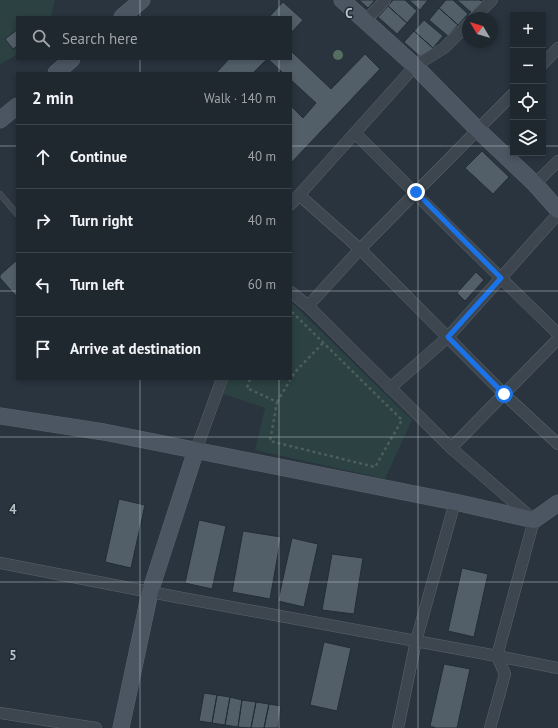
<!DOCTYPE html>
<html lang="en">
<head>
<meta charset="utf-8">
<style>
  :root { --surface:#1f272f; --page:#2c333b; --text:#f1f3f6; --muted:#a1a5aa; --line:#3c444b }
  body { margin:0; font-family:"PT Sans",sans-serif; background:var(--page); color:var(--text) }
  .controls { position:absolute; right:12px; top:12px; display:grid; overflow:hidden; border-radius:0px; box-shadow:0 2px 6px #0003 }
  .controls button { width:36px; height:36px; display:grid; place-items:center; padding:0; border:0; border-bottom:1px solid var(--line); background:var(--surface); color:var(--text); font:20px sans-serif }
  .compass { position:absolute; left:462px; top:12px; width:36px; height:36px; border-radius:50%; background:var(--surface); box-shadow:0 2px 6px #0003; rotate:308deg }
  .stop { position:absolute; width:12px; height:12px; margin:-9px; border:3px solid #1a73e8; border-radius:50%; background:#fff }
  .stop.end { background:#1a73e8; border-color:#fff; box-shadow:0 1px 4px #0008 }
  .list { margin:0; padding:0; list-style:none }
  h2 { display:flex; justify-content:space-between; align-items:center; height:52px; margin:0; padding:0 16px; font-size:17px }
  h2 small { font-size:13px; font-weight:400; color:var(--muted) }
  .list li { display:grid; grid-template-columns:26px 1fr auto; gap:12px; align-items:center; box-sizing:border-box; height:64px; padding:0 16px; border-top:1px solid var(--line) }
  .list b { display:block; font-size:15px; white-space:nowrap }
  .list em { font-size:13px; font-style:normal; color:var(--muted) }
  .icon { flex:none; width:22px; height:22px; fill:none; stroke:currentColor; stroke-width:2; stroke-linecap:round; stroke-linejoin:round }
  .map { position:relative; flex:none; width:558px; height:728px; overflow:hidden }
  .search { position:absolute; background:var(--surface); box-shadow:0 2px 6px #0003; left:16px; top:16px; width:276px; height:44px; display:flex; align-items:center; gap:10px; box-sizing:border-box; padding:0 14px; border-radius:0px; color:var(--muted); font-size:15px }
  .panel { position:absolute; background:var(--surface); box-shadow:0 2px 6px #0003; left:16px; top:72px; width:276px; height:308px; border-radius:0px }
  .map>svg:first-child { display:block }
</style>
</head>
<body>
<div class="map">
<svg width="558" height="728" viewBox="0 0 558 728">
  <rect width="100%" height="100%" fill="#29343f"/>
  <path fill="#2c4141" d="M 0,0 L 55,0 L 51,17 L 17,17 L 17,55 L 0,64 Z
    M 291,302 L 412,420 L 385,479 L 255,450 L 265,408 L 223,394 L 229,379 L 291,379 Z"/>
  <path fill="#525f69" stroke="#232d36" d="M 359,0 L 375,0 L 368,8 Z
    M 393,0 L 405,0 L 417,11 L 407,23 L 388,6 Z
    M 409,0 L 428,0 L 420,10 Z
    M 446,0 L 453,0 L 468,14 L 458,25 L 439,8 Z
    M 457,0 L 480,0 L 483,2 L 473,14 Z
    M 283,2 L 303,20 L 291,33 L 291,17 L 269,17 Z
    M 388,6 L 407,23 L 397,34 L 378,17 Z
    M 439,8 L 458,25 L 448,36 L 429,20 Z
    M 424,20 L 443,36 L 433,48 L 414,31 Z
    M 17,30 L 17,46 L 13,49 L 5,39 Z
    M 414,31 L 433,48 L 423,59 L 404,42 Z
    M 291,51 L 331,89 L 365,54 L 380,69 L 291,163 L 291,106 L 303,118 L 316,103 L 291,80 L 291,73 L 283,73 L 268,59 L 291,59 Z
    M 229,59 L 267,59 L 254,72 L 255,73 L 216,73 Z
    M 482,151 L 509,177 L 493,194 L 465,168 Z
    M 17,260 L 17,297 L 0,278 L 0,275 Z
    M 476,272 L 484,280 L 465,301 L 457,293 Z
    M 119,499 L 145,505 L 131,568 L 105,562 Z
    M 199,520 L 226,526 L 212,589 L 185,583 Z
    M 243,531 L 281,537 L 270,599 L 232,592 Z
    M 292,538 L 318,544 L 304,607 L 278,601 Z
    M 332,554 L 363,558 L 354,614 L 322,610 Z
    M 462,568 L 488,574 L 474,637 L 448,631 Z
    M 324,642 L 351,648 L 337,711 L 310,705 Z
    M 444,664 L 470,669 L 457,728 L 436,728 L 430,726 Z
    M 204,693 L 217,695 L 212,723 L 199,721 Z
    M 217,695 L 230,697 L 225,725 L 212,723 Z
    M 230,697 L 242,700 L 238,727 L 225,725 Z
    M 242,700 L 256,702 L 251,728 L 238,727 Z
    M 256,702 L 269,704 L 264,728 L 251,728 Z
    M 269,704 L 281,706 L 278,728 L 264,728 Z"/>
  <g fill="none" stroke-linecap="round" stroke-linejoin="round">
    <g stroke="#5a646c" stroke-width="6">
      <path id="lane" d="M 0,194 L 17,214"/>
    </g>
    <g stroke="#5a646c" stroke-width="12">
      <path id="street" d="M 474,18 L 492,0
        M 365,21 L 385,0
        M 543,64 L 558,48
        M 513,94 L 360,249 L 504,394 L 558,444
        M 355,133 L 454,232 L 558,334
        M 535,184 L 558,161
        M 291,204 L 415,66 L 444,48 L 468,24
        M 291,292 L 308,306 L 360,249 L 299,195
        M 390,388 L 448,337 L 558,214
        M 451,448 L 558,339
        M 196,450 L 222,379
        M 0,563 L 150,592 L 497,656 L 534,520 L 451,448 L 308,306
        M 0,713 L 96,728
        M 398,728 L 416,641 L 455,502
        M 490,728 L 505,674 L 497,656 L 558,668"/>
    </g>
    <g stroke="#5a646c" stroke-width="17">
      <path id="secondary" d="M 342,0 L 415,66 L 478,130 L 535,184 L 558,210
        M 122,17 L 142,0
        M 56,73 L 72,59
        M 0,120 L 17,106
        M 0,416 L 104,432 L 455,502 L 534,520 L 558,503
        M 121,728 L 150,592 L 196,450"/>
    </g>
    <path stroke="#4b5e5f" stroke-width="2.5" stroke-dasharray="3 3" stroke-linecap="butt" d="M 250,379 L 247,388 L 277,402 L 270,441 L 375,467 L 402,420 L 291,311
      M 277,402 L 295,372 L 323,343"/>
    <use href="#lane" stroke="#3d464f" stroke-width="5.5"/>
    <use href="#street" stroke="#3d464f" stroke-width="11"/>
    <use href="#secondary" stroke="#4b5662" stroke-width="16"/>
  </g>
  <circle fill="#566e62" cx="338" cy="55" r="5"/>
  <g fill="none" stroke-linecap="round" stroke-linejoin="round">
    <path stroke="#1a73e8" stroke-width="5" d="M 416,192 L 501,278 L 448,337 L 504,394"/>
  </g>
  <path fill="none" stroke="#b9c1c9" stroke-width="1" stroke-opacity="0.55" d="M 140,0 L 140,17M 279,0 L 279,17M 418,0 L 418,728M 140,59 L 140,73M 279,59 L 279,73M 0,146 L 17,146M 291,146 L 513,146M 543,146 L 558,146M 0,291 L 17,291M 291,291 L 558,291M 140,379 L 140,728M 279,379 L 279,728M 0,437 L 558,437M 0,582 L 558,582"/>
  <g font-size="13" text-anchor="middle" font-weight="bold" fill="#b9c1c9" stroke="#212b34" stroke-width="3" stroke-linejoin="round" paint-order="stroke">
    <text x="349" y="18">C</text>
    <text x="13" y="514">4</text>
    <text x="13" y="660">5</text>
  </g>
</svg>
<div class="controls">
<button>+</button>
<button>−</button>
<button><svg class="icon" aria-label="locate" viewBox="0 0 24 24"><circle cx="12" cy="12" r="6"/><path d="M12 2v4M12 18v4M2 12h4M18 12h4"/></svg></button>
<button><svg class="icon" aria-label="layers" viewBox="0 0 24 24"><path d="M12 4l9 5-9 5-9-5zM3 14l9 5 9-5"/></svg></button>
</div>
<svg class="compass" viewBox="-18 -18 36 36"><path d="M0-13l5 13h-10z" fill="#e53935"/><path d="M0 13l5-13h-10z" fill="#a1a5aa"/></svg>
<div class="stop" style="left:504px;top:394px"></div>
<div class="stop end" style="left:416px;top:192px"></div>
<div class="search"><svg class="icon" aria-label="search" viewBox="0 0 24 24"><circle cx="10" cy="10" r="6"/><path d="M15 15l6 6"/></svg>Search here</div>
<section class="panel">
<h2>2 min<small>Walk · 140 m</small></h2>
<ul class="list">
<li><svg class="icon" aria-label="ahead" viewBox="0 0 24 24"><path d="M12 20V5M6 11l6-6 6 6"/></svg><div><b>Continue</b></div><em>40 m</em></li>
<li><svg class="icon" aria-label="right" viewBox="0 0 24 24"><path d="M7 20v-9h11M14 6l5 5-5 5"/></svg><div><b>Turn right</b></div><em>40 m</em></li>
<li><svg class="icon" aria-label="left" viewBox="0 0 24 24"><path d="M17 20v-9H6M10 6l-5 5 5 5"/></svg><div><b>Turn left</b></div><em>60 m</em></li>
<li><svg class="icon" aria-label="arrive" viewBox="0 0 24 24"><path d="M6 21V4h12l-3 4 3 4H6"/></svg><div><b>Arrive at destination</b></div></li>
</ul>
</section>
</div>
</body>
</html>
